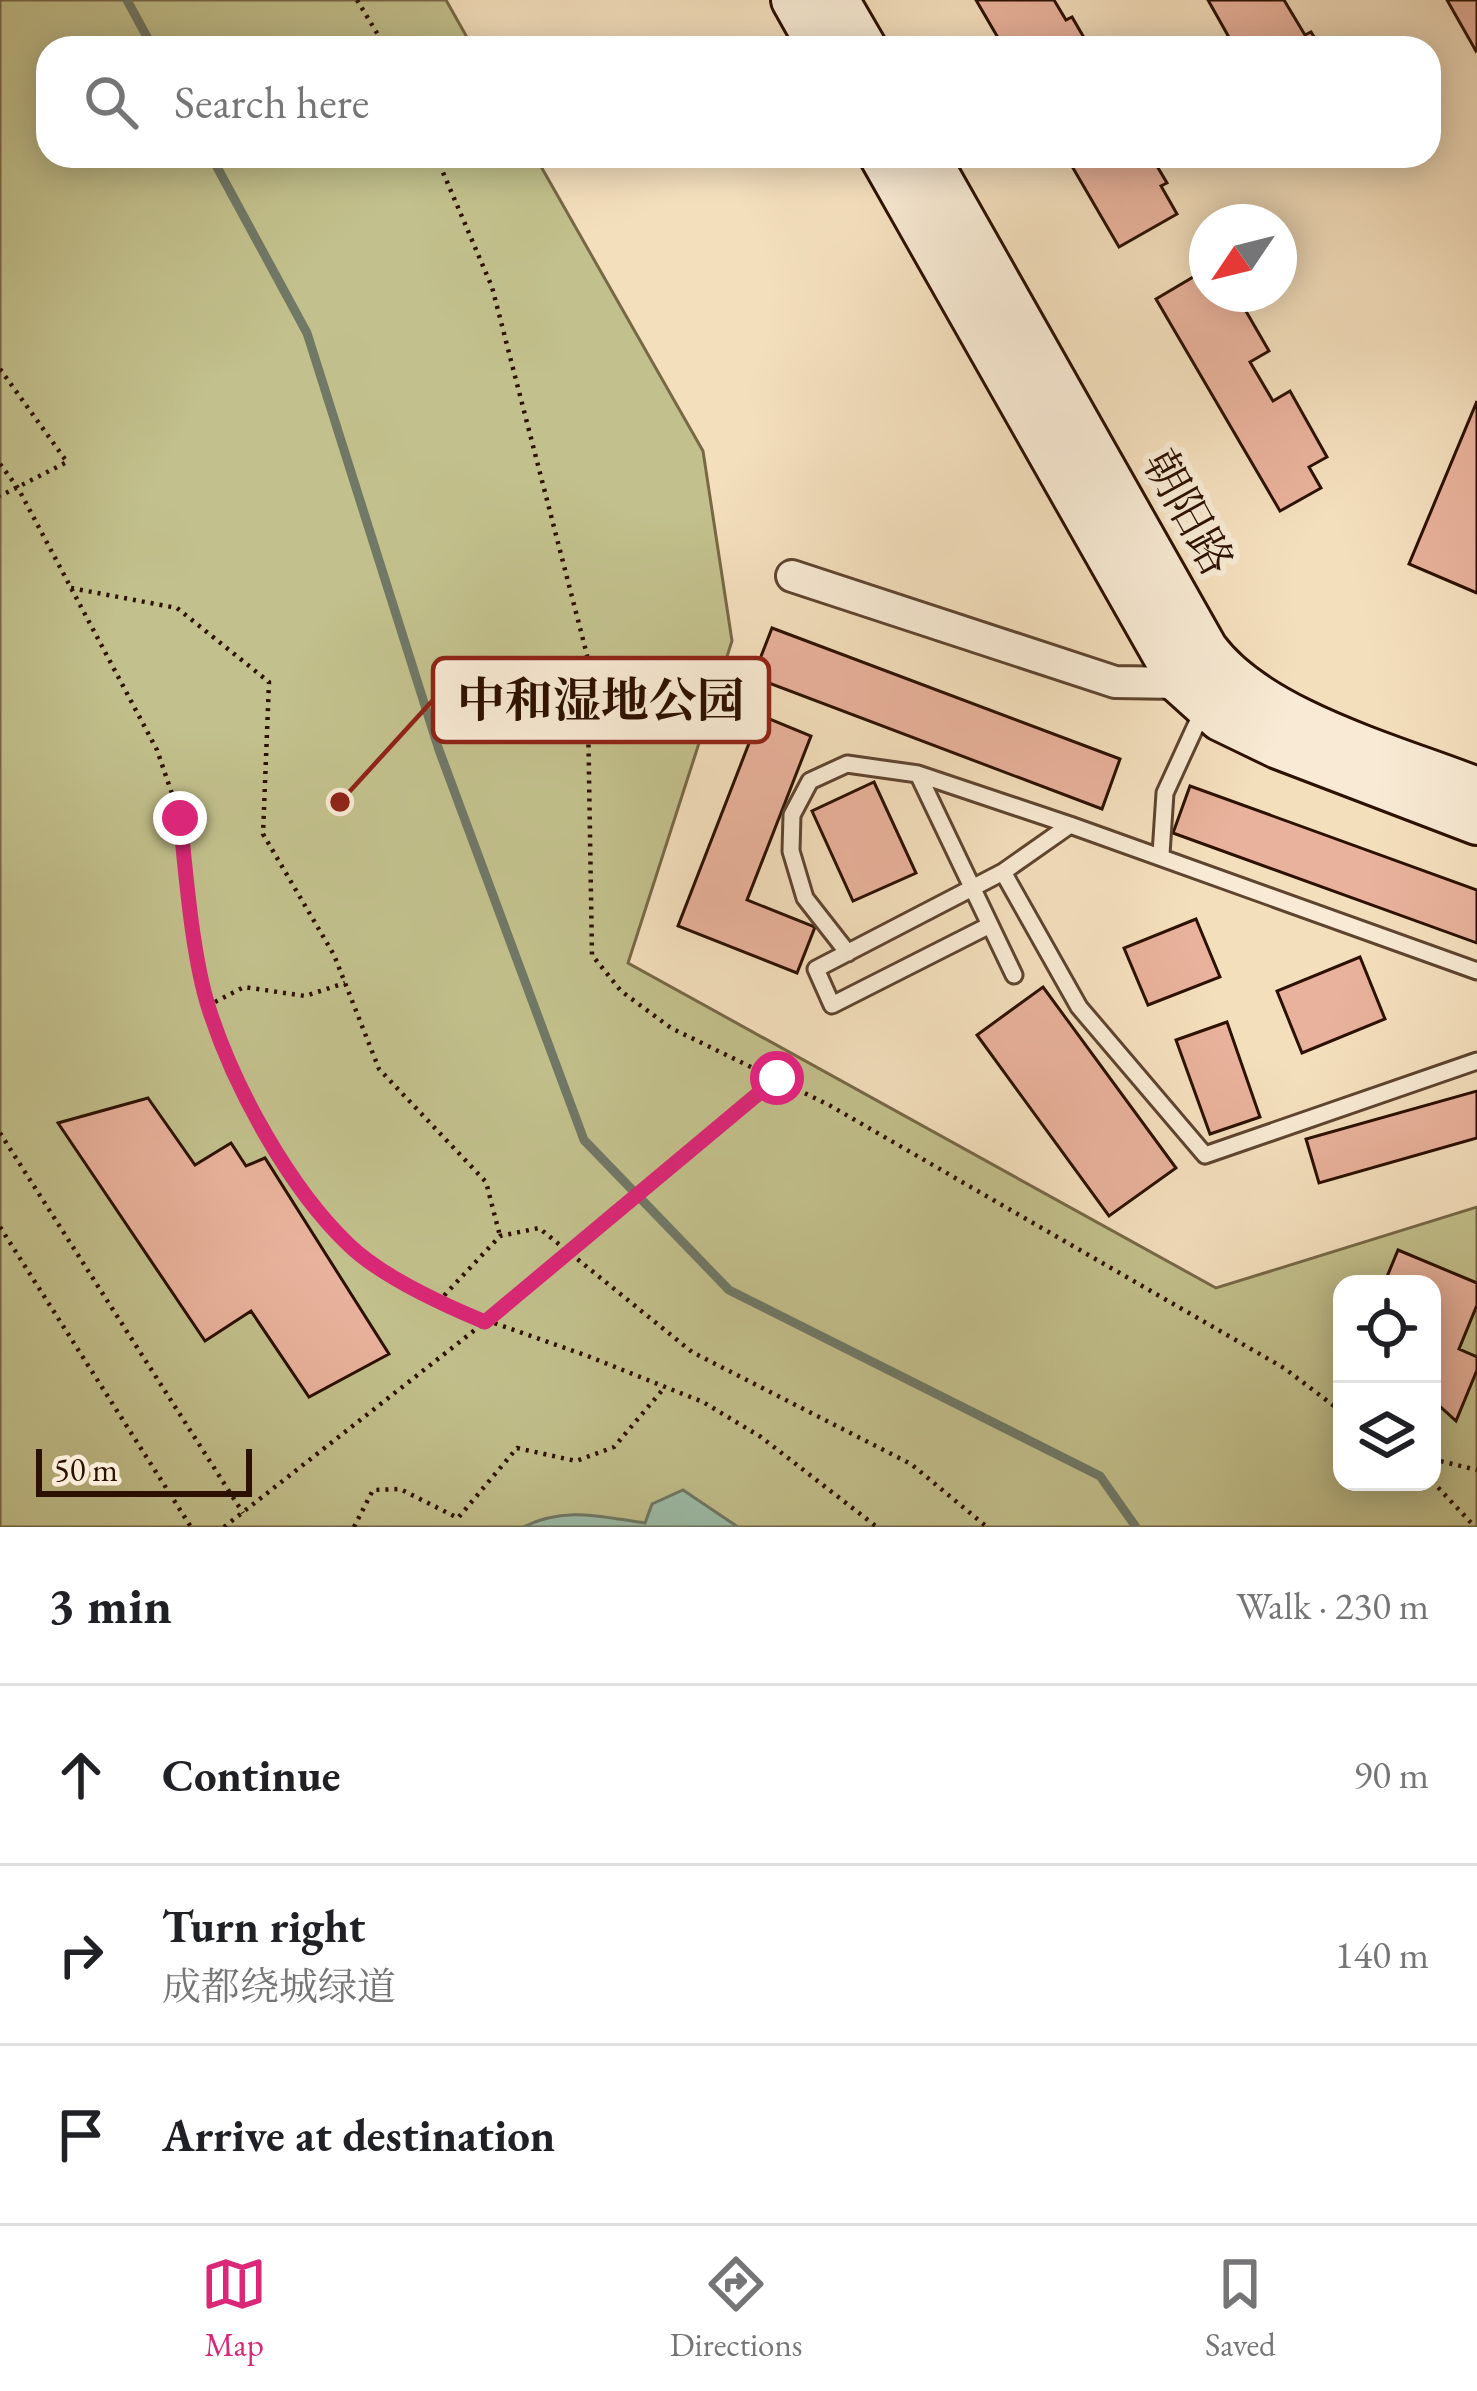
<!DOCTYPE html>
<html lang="en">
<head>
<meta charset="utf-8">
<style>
  :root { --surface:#fff; --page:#f2f2f2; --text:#202124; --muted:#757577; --line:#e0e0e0; --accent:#db2777 }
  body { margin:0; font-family:"EB Garamond","Noto Serif SC",serif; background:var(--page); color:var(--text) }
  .controls { position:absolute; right:36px; bottom:36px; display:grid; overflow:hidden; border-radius:24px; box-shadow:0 6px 30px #0003 }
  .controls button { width:108px; height:108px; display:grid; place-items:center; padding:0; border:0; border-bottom:3px solid var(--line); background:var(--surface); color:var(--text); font:60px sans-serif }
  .compass { position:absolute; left:1189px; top:204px; width:108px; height:108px; border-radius:50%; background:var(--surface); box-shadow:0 6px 30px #0003; rotate:235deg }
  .scale { position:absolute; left:36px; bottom:30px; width:216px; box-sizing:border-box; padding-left:12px; border:6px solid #2c1000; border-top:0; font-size:33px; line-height:42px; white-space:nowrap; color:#2c1000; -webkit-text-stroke:9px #f8ead4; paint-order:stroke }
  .stop { position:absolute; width:36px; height:36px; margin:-27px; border:9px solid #db2777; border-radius:50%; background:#fff }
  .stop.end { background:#db2777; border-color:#fff; box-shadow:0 3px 12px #0008 }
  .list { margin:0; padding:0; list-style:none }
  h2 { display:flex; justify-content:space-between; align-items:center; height:156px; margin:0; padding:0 48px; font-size:51px }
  h2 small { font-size:39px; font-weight:400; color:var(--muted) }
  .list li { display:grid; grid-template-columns:78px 1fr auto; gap:36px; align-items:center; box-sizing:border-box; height:180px; padding:0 48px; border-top:3px solid var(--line) }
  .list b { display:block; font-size:45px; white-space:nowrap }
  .list p { margin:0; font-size:39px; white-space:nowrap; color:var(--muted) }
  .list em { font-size:39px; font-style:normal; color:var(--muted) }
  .icon { flex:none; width:66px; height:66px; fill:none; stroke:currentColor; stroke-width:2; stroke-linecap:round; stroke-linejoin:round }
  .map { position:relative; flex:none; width:1477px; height:1527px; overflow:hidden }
  .search { position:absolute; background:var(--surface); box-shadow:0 6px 30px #0003; left:36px; right:36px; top:36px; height:132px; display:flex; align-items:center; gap:30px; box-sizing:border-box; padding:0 42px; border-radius:36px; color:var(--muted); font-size:45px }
  .sheet { height:696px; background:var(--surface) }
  nav { display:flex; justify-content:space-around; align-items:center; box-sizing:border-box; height:168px; border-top:3px solid var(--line); background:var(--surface); font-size:33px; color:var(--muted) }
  nav a { display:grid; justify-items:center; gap:6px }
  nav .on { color:var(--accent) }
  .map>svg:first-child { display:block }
</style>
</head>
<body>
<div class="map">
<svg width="1477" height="1527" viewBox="0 0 1477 1527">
  <rect width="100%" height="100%" fill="#f4dfbd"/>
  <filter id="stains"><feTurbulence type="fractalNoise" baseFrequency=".00167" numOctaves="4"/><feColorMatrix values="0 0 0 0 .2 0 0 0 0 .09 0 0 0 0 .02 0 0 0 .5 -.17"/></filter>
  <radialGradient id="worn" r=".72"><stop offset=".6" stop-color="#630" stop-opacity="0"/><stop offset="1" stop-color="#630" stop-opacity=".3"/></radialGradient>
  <path fill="#c2c08c" stroke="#776846" stroke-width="3" fill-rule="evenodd" d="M 0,0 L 446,0 L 473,48 L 48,48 L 48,156 L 535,156 L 703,451 L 732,641 L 628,963 L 1216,1288 L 1477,1207 L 1477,1527 L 0,1527 ZM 1342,1284 L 1432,1284 L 1432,1482 L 1342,1482 Z"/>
  <path fill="#9dbdaa" stroke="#707866" stroke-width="3" d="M 683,1490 L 738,1527 L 523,1527 C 566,1506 601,1517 645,1523 L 652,1504 Z"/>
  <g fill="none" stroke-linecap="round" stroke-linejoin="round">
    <path stroke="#707866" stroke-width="9" d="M 127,0 L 153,48
      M 211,156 L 307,333 L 439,750 L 584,1140 L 729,1290 L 1100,1476 L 1136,1527"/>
  </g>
  <path fill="#e9b29c" stroke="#2c1000" stroke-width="3" d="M 976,0 L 1054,0 L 1066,20 L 1072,17 L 1090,48 L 1004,48 Z
    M 1208,0 L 1284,0 L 1305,35 L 1311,32 L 1321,48 L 1235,48 Z
    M 1447,0 L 1477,0 L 1477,50 L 1476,51 Z
    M 1066,156 L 1151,156 L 1167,183 L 1161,186 L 1177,214 L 1119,247 Z
    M 1200,273 L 1207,294 L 1236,294 L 1269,351 L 1250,362 L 1273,401 L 1290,391 L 1327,457 L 1309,467 L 1321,488 L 1280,511 L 1156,299 Z
    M 1477,401 L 1477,593 L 1409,564 Z
    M 772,628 L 1120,759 L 1102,809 L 753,677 Z
    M 760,715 L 811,736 L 747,900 L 815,927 L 797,973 L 678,926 Z
    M 874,782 L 916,873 L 853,901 L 812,811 Z
    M 1190,786 L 1477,890 L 1477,943 L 1173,833 Z
    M 1196,919 L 1220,977 L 1148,1005 L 1124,948 Z
    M 1360,957 L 1385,1019 L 1302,1053 L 1277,991 Z
    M 1043,987 L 1176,1168 L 1109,1216 L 977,1035 Z
    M 1227,1022 L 1260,1117 L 1210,1134 L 1176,1040 Z
    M 1477,1091 L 1477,1138 L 1319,1183 L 1306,1139 Z
    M 148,1098 L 195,1165 L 231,1143 L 246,1166 L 265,1158 L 389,1354 L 309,1397 L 251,1311 L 205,1341 L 58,1123 Z
    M 1398,1250 L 1477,1283 L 1477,1305 L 1459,1349 L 1477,1357 L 1477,1370 L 1456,1421 L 1432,1399 L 1432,1284 L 1384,1284 Z"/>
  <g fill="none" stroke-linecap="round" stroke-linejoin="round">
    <g stroke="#5e442f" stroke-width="21">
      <path id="lane" d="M 918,774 L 1014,975
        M 1161,854 L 1165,793 L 1204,708
        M 990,925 L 832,1005 L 816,969 L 1003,872
        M 848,953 L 805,898 L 791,851 L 792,815 L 810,781 L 847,764 L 918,774 L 1070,825
        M 1477,971 L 1070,825 L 1003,872 L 1079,1007 L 1205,1155 L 1477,1061"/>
    </g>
    <g stroke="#5e442f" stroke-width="36">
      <path id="street" d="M 792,576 L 1115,682 L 1180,683"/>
    </g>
    <g stroke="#2c1000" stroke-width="48">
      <path id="secondary" d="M 793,0 L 820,48
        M 837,0 L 865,48
        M 881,156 L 1180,683 L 1220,719 L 1278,747 L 1477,823
        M 927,156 L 1206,649 C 1259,721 1393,756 1477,789"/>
    </g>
    <path stroke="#2c1000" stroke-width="4.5" stroke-dasharray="3 6" stroke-linecap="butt" d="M 357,0 L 386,48
      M 436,156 L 492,287 L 587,655 L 592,955 L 621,991 L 671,1028 L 829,1105 L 1284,1368 L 1342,1412
      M 0,369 L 67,462 L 0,496
      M 0,464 L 18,488 L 157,750 L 180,817 L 207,1006 L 241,1087 L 280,1159 L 350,1247 L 437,1303 L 585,1355 L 703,1402 L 761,1437 L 877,1527
      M 71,588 L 177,608 L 269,682 L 263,834 L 334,955 L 379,1069 L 486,1182 L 500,1236
      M 207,1006 L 244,987 L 305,996 L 345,983
      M 740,1110 L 777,1078
      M 0,1133 L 243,1513
      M 0,1227 L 191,1527
      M 438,1302 L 500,1236 L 539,1228 L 692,1352 L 911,1464 L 987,1527
      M 1432,1459 L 1477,1470
      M 1432,1481 L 1475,1527
      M 224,1527 L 485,1322 L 549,1266
      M 354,1527 L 373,1490 L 400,1489 L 458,1518 L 517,1448 L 576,1461 L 614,1447 L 665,1387"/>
    <use href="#lane" stroke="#f8ead4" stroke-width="15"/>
    <use href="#street" stroke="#f8ead4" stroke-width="30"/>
    <use href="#secondary" stroke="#f8ead4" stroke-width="42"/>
    <path stroke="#2c1000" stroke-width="4.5" stroke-dasharray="3 6" stroke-linecap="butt" d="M 549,1266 L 740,1110"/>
  </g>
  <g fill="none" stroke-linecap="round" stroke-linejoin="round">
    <path stroke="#db2777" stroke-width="15" d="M 180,818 C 186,874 192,956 209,1009 C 234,1087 289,1188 349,1245 C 381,1276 444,1305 485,1322 L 777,1078"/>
  </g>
  <g text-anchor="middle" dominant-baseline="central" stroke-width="12" stroke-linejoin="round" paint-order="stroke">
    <g font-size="45" fill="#2c1000" stroke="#f8ead4">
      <text transform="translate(1189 512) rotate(61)">朝阳路</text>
    </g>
  </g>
  <path fill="none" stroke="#8f2418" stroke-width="4.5" d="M340 802L433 700"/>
  <circle fill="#8f2418" stroke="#f8ead4" stroke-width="4.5" cx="340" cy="802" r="12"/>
  <rect fill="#f8ead4" stroke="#8f2418" stroke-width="4.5" x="433" y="658" width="336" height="84" rx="12"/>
  <g font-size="48" text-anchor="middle" font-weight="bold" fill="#2c1000">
    <text x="601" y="717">中和湿地公园</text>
  </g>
  <rect width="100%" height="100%" filter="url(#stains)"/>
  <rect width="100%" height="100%" fill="url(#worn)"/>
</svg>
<div class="controls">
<button><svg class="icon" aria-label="locate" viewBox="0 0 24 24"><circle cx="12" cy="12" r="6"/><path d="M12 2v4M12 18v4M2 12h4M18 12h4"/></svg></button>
<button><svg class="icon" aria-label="layers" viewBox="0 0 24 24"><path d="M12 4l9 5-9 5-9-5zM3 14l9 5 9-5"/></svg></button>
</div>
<svg class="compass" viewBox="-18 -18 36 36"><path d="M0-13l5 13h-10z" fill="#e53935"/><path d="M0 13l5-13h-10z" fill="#757577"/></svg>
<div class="scale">50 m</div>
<div class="stop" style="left:777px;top:1078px"></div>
<div class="stop end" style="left:180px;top:818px"></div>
<div class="search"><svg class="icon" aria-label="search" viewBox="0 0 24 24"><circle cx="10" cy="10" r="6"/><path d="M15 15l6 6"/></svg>Search here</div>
</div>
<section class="sheet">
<h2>3 min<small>Walk · 230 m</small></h2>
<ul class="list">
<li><svg class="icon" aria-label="ahead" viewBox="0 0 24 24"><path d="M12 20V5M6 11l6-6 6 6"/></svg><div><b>Continue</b></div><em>90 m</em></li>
<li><svg class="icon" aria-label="right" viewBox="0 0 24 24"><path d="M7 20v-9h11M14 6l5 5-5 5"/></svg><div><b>Turn right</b><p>成都绕城绿道</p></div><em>140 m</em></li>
<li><svg class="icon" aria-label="arrive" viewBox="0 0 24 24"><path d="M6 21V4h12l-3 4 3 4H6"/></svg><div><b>Arrive at destination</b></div></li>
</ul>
</section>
<nav>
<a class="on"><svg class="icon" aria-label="map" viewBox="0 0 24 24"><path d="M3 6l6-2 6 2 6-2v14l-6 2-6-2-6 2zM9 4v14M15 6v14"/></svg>Map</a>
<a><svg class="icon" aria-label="directions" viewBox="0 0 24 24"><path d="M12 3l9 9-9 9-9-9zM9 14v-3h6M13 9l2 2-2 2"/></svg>Directions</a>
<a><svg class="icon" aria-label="saved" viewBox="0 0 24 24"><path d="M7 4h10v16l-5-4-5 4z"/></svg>Saved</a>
</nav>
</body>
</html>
